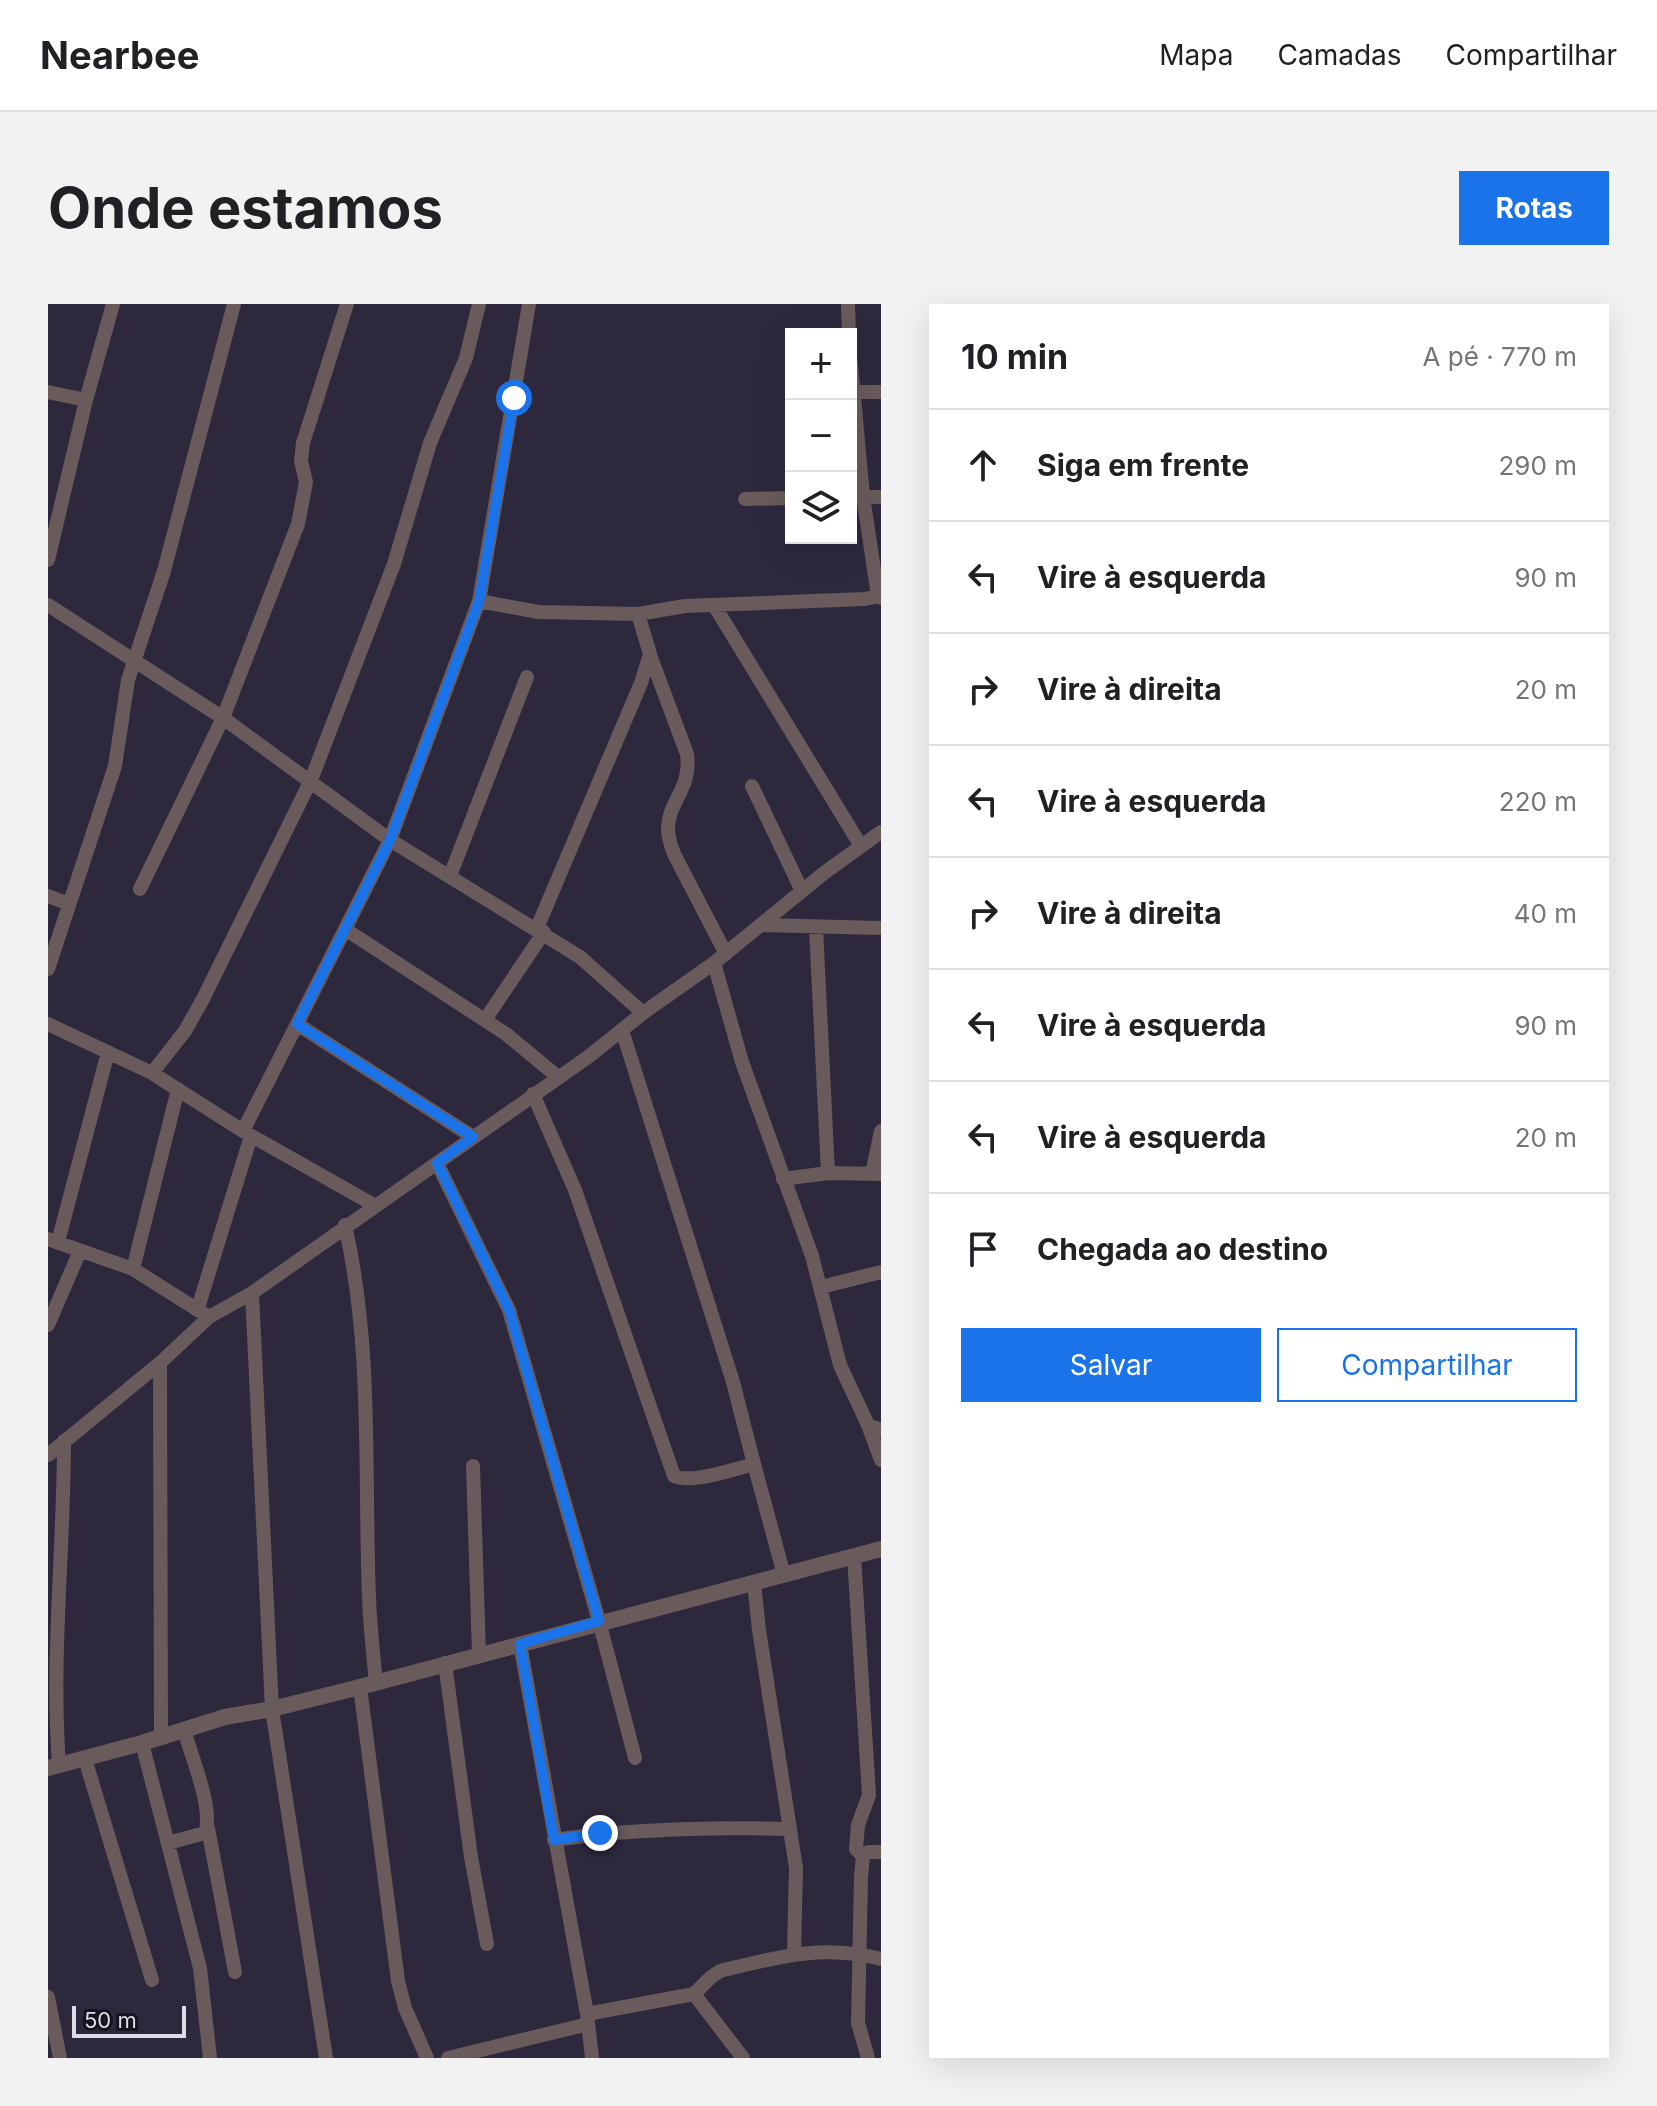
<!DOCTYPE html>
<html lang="pt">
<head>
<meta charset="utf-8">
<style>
  :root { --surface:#fff; --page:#f2f2f2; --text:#202124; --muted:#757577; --line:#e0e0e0; --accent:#1a73e8 }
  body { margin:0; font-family:Inter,sans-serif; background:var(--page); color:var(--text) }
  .controls { position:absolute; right:24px; top:24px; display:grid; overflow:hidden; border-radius:0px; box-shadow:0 8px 32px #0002 }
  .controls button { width:72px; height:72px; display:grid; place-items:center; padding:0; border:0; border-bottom:2px solid var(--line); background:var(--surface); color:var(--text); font:40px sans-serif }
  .scale { position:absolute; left:24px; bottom:20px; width:114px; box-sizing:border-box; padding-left:8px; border:4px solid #dfdcea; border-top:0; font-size:22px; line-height:28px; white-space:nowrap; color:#dfdcea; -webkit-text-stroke:6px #15131c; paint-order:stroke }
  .stop { position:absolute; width:24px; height:24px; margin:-18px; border:6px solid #1a73e8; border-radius:50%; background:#fff }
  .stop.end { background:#1a73e8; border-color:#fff; box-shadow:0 2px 8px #0008 }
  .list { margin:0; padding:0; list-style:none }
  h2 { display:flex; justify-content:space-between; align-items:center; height:104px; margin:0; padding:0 32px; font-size:34px }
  h2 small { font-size:26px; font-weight:400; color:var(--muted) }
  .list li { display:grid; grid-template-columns:52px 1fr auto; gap:24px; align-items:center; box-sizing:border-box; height:112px; padding:0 32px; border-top:2px solid var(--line) }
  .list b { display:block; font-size:30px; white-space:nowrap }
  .list em { font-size:26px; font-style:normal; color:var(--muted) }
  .actions { display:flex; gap:16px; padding:24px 32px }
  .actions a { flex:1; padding:18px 0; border:2px solid var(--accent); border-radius:0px; text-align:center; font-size:28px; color:var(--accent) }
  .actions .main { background:var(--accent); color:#fff }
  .icon { flex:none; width:44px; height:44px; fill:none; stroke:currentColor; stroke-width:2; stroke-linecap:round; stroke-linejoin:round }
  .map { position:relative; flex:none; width:833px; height:1754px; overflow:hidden; border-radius:0px }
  header { display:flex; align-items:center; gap:48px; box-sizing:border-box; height:112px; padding:0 40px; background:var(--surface); border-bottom:2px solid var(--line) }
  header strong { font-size:38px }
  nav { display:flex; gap:44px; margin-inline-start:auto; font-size:28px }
  .intro { display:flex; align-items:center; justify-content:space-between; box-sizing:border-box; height:192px; padding:0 48px }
  h1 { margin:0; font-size:56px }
  .button { padding:20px 36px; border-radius:0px; background:var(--accent); color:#fff; font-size:28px; font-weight:700 }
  main { display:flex; gap:48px; padding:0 48px }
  aside { flex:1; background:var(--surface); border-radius:0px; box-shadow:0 8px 32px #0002 }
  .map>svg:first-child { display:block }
</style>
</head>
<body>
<header>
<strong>Nearbee</strong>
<nav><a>Mapa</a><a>Camadas</a><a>Compartilhar</a></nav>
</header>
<div class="intro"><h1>Onde estamos</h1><a class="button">Rotas</a></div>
<main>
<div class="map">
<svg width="833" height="1754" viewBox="0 0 833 1754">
  <rect width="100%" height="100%" fill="#2e283d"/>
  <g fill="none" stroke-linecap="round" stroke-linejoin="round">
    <path stroke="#695b5c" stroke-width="14" d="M 800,0 L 801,30
      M 803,60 L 815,192 L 830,292
      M 0,88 L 38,96
      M 806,88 L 833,88
      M 803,193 L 833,193
      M 697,195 L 743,194
      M 0,256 L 38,96 L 65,0
      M 431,297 L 490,308 L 590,310 L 637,302 L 817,295 L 830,292 L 833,294
      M 0,301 L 175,414 L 342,536 L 532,653 L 595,709
      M 666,301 L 813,542
      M 602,351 L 639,450 C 644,485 620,497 620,525 C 620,534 623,542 626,550 L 678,650
      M 704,482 L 754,587
      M 402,572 L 479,373
      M 92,585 L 175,414 L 250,220 L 258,178 L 253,157 L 255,139 L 299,0
      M 0,592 L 21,600
      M 714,621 L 833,624
      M 489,624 L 593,379 L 602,350 L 590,310
      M 768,624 L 780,869
      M 297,625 L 458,730 L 510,773
      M 666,659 L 694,758 L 764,952 L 792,1061 L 820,1121 L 833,1126
      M 0,665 L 67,462 L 80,376 L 116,267 L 186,0
      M 437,716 L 496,628
      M 0,720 L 104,769 L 195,827 L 326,901
      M 249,720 L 425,833
      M 574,726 L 685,1078 L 706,1160
      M 104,769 L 137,727 L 155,695 L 263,476 L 346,260 L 382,139 L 418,54 L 431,0
      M 485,790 L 527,886 L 626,1172 C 643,1180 687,1165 706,1160 L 736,1271
      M 195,827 L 342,536 L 431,297 L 481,0
      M 389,859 L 461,1006 L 551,1317 L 587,1454
      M 824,870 L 833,827
      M 735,875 L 780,869 L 833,870
      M 297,921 C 325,1044 316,1168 321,1293 C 322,1321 325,1350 328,1378
      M 0,935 L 85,965 L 161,1013
      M 10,938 L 60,748
      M 85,965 L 130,785
      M 773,983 L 833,968
      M 204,989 L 224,1405 L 278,1754
      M 150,1004 L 203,832
      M 0,1021 L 32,947
      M 112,1059 L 113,1433
      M 820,1121 L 833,1156
      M 0,1151 L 112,1059 L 161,1013 L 204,989 L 540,753 L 595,709 L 666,659 L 776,569 L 833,528
      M 425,1162 L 431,1350
      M 806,1252 L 821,1491 L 810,1521 L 808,1545 L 815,1552
      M 706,1279 L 711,1326 L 748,1564 L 746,1649
      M 472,1340 L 539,1710 L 544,1754
      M 397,1359 L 423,1553 L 439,1640
      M 312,1383 L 350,1677 L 357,1704 L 379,1754
      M 94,1439 L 152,1664 L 162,1754
      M 37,1455 L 104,1676
      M 11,1461 C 3,1353 16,1244 16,1137
      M 160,1524 L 187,1668
      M 506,1536 C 583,1525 663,1523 740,1525
      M 120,1539 L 157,1529 C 166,1506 143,1451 136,1426
      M 646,1690 L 695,1754
      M 0,1693 L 12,1754
      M 539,1710 L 646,1690 L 662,1674 L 672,1667 C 730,1653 773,1640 833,1655
      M 400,1754 L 540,1720
      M 820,1754 L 810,1719 L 813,1573 L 815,1552 L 820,1548 L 833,1548"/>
    <path stroke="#695b5c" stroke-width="16" d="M 0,1464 L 94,1439 L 177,1413 L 224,1405 L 312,1383 L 833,1245"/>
  </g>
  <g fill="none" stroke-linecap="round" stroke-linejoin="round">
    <path stroke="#1a73e8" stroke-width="10" d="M 466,94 L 431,297 L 342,536 L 249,720 L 425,833 L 389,859 L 461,1006 L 551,1317 L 472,1340 L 506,1536 L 552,1529"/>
  </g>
</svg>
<div class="controls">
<button>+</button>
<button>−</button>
<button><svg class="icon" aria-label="layers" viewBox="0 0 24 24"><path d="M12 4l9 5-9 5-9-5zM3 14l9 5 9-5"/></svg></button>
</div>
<div class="scale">50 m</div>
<div class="stop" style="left:466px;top:94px"></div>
<div class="stop end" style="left:552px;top:1529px"></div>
</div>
<aside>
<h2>10 min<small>A pé · 770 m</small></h2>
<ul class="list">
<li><svg class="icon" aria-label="ahead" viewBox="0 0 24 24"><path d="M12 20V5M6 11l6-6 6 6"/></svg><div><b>Siga em frente</b></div><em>290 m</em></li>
<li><svg class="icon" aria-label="left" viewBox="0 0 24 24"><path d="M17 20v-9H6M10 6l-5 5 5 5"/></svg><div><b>Vire à esquerda</b></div><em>90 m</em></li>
<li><svg class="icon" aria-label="right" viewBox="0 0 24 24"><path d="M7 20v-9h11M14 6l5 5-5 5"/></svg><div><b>Vire à direita</b></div><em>20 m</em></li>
<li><svg class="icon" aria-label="left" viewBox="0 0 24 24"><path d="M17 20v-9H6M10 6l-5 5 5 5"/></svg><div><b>Vire à esquerda</b></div><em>220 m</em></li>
<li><svg class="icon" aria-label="right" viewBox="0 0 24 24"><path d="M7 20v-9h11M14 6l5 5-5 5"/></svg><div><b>Vire à direita</b></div><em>40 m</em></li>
<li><svg class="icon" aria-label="left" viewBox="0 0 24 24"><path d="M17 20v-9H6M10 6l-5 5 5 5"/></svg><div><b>Vire à esquerda</b></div><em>90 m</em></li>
<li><svg class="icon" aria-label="left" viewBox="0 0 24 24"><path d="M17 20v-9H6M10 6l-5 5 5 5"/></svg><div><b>Vire à esquerda</b></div><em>20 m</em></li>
<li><svg class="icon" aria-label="arrive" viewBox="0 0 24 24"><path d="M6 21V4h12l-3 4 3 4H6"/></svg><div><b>Chegada ao destino</b></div></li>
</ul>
<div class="actions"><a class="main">Salvar</a><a>Compartilhar</a></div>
</aside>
</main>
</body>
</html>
